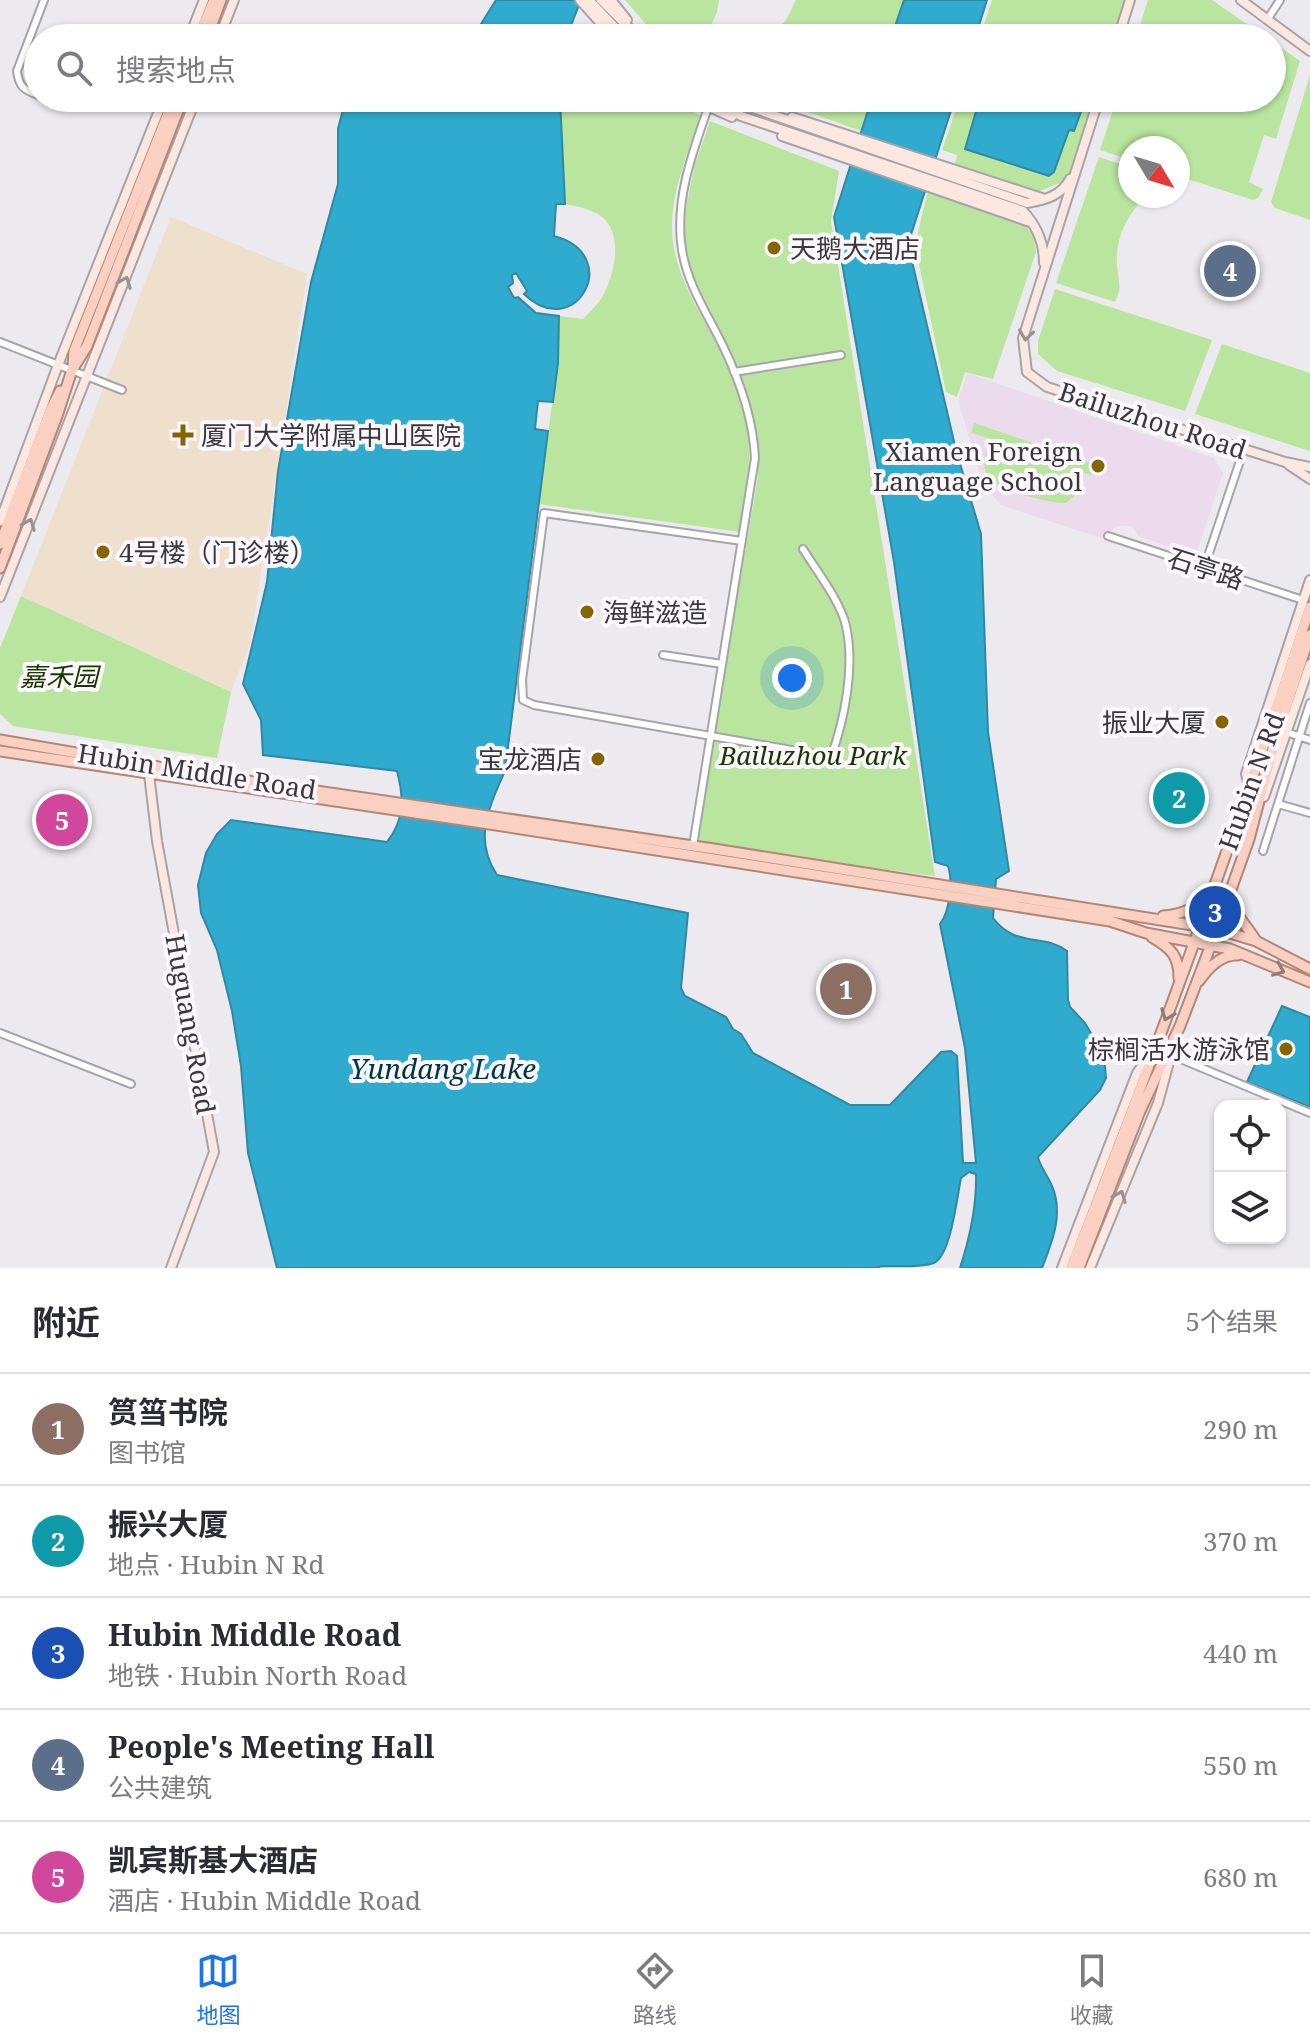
<!DOCTYPE html>
<html lang="zh">
<head>
<meta charset="utf-8">
<style>
  :root { --surface:#fff; --page:#f2f2f3; --text:#2b2b33; --muted:#7c7c81; --line:#e1e1e2; --accent:#1a73e8 }
  body { margin:0; font-family:"Noto Serif","Noto Sans SC",serif; background:var(--page); color:var(--text) }
  .controls { position:absolute; right:24px; bottom:24px; display:grid; overflow:hidden; border-radius:16px; box-shadow:0 2px 6px #0004 }
  .controls button { width:72px; height:72px; display:grid; place-items:center; padding:0; border:0; border-bottom:2px solid var(--line); background:var(--surface); color:var(--text); font:40px sans-serif }
  .compass { position:absolute; left:1118px; top:136px; width:72px; height:72px; border-radius:50%; background:var(--surface); box-shadow:0 2px 6px #0004; rotate:128deg }
  .you { position:absolute; left:792px; top:678px; width:28px; height:28px; margin:-20px; border:6px solid #fff; border-radius:50%; background:#1a73e8; box-shadow:0 0 0 12px #1a73e833 }
  .badge { display:grid; place-items:center; width:52px; height:52px; border-radius:50%; background:var(--accent); color:#fff; font-size:26px; font-weight:700 }
  .pin { position:absolute; translate:-50% -50%; border:4px solid #fff; box-shadow:0 2px 8px #0006 }
  .list { margin:0; padding:0; list-style:none }
  h2 { display:flex; justify-content:space-between; align-items:center; height:104px; margin:0; padding:0 32px; font-size:34px }
  h2 small { font-size:26px; font-weight:400; color:var(--muted) }
  .list li { display:grid; grid-template-columns:52px 1fr auto; gap:24px; align-items:center; box-sizing:border-box; height:112px; padding:0 32px; border-top:2px solid var(--line) }
  .list b { display:block; font-size:30px; white-space:nowrap }
  .list p { margin:0; font-size:26px; white-space:nowrap; color:var(--muted) }
  .list em { font-size:26px; font-style:normal; color:var(--muted) }
  .icon { flex:none; width:44px; height:44px; fill:none; stroke:currentColor; stroke-width:2; stroke-linecap:round; stroke-linejoin:round }
  .map { position:relative; flex:none; width:1310px; height:1268px; overflow:hidden }
  .search { position:absolute; background:var(--surface); box-shadow:0 2px 6px #0004; left:24px; right:24px; top:24px; height:88px; display:flex; align-items:center; gap:20px; box-sizing:border-box; padding:0 28px; border-radius:44px; color:var(--muted); font-size:30px }
  .sheet { height:664px; background:var(--surface) }
  nav { display:flex; justify-content:space-around; align-items:center; box-sizing:border-box; height:112px; border-top:2px solid var(--line); background:var(--surface); font-size:22px; color:var(--muted) }
  nav a { display:grid; justify-items:center; gap:4px }
  nav .on { color:var(--accent) }
  .map>svg:first-child { display:block }
</style>
</head>
<body>
<div class="map">
<svg width="1310" height="1268" viewBox="0 0 1310 1268">
  <rect width="100%" height="100%" fill="#edeaef"/>
  <path fill="#ecdbed" d="M 967,373 L 1214,458 L 1223,473 L 1198,549 L 1189,554 L 1138,536 L 1133,528 L 1128,526 L 1117,526 L 1109,533 L 1106,532 L 1104,539 L 1001,505 L 983,485 L 958,400 Z"/>
  <path fill="#efdfcd" d="M 171,217 L 307,274 L 250,644 L 231,692 L 21,596 Z"/>
  <path fill="#b9e59f" d="M 625,0 L 719,0 L 717,12 L 706,38 L 658,38 Z
    M 796,0 L 904,0 L 891,38 L 769,38 L 786,20 Z
    M 992,0 L 1125,0 L 1113,38 L 980,38 Z
    M 1148,0 L 1212,0 L 1267,38 L 1136,38 Z
    M 1272,41 L 1300,61 L 1276,139 L 1264,135 L 1249,182 L 1263,189 L 1258,198 L 1253,200 L 1178,176 L 1178,148 L 1130,148 L 1130,160 L 1100,150 L 1117,98 L 1272,98 Z
    M 1310,75 L 1310,220 L 1275,208 L 1271,202 Z
    M 560,98 L 671,98 L 701,116 C 686,158 664,207 675,253 C 684,293 710,327 727,364 C 756,430 752,463 740,532 L 538,504 L 558,363 L 559,316 L 583,319 C 589,313 596,306 601,299 C 614,277 625,235 601,216 C 591,209 576,206 565,204 Z
    M 769,98 L 872,98 L 861,131 Z
    M 960,98 L 1095,98 L 1075,162 L 1065,181 L 1037,192 L 955,165 L 957,155 L 942,150 Z
    M 710,121 L 839,171 L 831,221 L 935,876 L 694,845 L 758,477 L 758,435 L 738,381 L 732,356 L 700,306 L 685,267 L 685,214 L 694,167 Z
    M 1099,157 L 1130,167 L 1130,196 L 1146,196 C 1127,215 1115,238 1117,265 C 1118,282 1123,286 1115,302 L 1056,283 Z
    M 928,190 L 1024,223 L 1034,237 L 1036,252 L 993,379 L 965,372 L 957,397 L 946,392 L 918,260 L 916,241 Z
    M 1055,289 L 1212,340 L 1185,411 L 1057,371 L 1038,354 L 1038,341 Z
    M 1222,344 L 1310,373 L 1310,451 L 1195,414 Z
    M 974,423 L 1094,464 L 1091,475 L 1084,473 L 1082,489 L 1066,503 C 1052,504 1002,491 992,481 C 983,473 983,462 986,451 L 997,441 L 971,433 Z
    M 21,596 L 231,692 L 217,758 L 13,726 L 0,714 L 0,648 Z"/>
  <path fill="#2eabce" stroke="#3188a2" stroke-width="2" d="M 496,0 L 581,0 L 566,38 L 469,38 L 476,32 Z
    M 904,0 L 987,0 L 975,38 L 891,38 Z
    M 346,98 L 560,98 L 565,204 L 556,204 L 554,236 C 625,255 575,344 524,294 L 527,291 L 516,273 L 512,275 L 513,283 L 508,287 L 514,298 L 518,297 L 536,313 L 559,316 L 558,363 L 553,402 L 538,401 L 535,429 L 548,431 L 505,771 C 489,807 473,839 497,875 L 688,913 L 681,988 L 685,996 L 726,1017 L 733,1029 L 741,1034 L 753,1053 L 850,1105 L 890,1105 L 941,1052 L 951,1051 L 957,1056 L 963,1163 L 976,1163 L 965,1048 L 940,924 C 950,911 953,881 948,866 L 935,862 L 894,562 L 834,217 L 872,98 L 955,98 L 908,244 L 956,450 L 981,534 L 988,732 L 1009,871 L 996,879 L 993,918 C 1017,949 1044,933 1067,951 L 1068,1000 L 1070,1007 L 1085,1023 L 1104,1055 L 1106,1078 L 1100,1090 L 1038,1157 C 1040,1167 1048,1176 1052,1186 C 1064,1214 1052,1242 1042,1268 L 960,1268 C 970,1237 977,1207 976,1174 L 969,1172 L 961,1178 C 957,1197 951,1255 934,1263 C 920,1268 897,1266 882,1266 L 876,1268 L 277,1268 L 248,1153 L 241,1066 L 232,1011 L 217,950 L 201,913 L 198,885 L 206,853 L 217,834 L 231,820 L 387,842 C 405,819 404,798 397,771 L 263,755 L 261,720 L 243,684 L 267,582 L 278,471 L 311,282 L 338,184 L 338,129 Z
    M 980,98 L 1086,98 L 1074,131 L 1069,130 L 1054,172 L 1049,176 L 965,149 Z
    M 1282,1006 L 1310,1017 L 1310,1107 L 1247,1082 Z"/>
  <g fill="none" stroke-linecap="round" stroke-linejoin="round">
    <g stroke="#a7a4a9" stroke-width="10">
      <path id="street" d="M 1267,20 L 1280,0
        M 38,95 C 24,90 19,87 17,71 L 44,0
        M 50,98 L 64,102
        M 0,342 L 122,390
        M 734,372 L 841,355
        M 1108,536 L 1303,600
        M 742,541 L 544,513 L 522,680 L 523,700 L 534,705 L 831,757 C 845,718 855,666 846,626 C 841,602 816,570 803,549
        M 1204,568 L 1244,449
        M 663,655 L 722,664
        M 1286,732 L 1310,740
        M 1278,804 L 1310,813
        M 693,846 L 755,458 C 753,418 740,381 723,346 C 707,313 688,286 682,250 C 674,200 693,151 709,105
        M 1263,851 L 1310,703
        M 0,1033 L 131,1084
        M 1171,1055 L 1310,1113"/>
    </g>
    <g stroke="#a7a4a9" stroke-width="12">
      <path id="secondary" d="M 580,0 L 614,38
        M 589,0 L 625,38
        M 601,0 L 639,38
        M 611,0 L 627,20
        M 1241,0 L 1310,51
        M 189,38 L 204,0
        M 219,38 L 234,0
        M 1118,38 L 1130,0
        M 689,98 L 732,117
        M 703,98 L 741,116 L 1023,211 C 1037,226 1044,243 1044,263
        M 724,98 L 1027,203 C 1045,200 1061,196 1070,179
        M 1099,98 L 1023,338 L 1027,372 L 1047,387 L 1285,462 L 1310,467
        M 792,117 L 1042,198
        M 782,136 L 1030,222
        M 1289,465 L 1310,479
        M 0,521 L 58,365 L 164,98
        M 0,597 L 196,98
        M 149,774 L 157,841 L 214,1152 L 171,1268
        M 1249,787 L 1246,774 L 1310,580
        M 1264,797 L 1310,664
        M 1062,1268 L 1137,1073 L 1151,1053
        M 1090,1268 L 1158,1103 L 1174,1044"/>
    </g>
    <g stroke="#b38778" stroke-width="13">
      <path id="primary" d="M 198,38 L 214,0
        M 207,38 L 221,0
        M 73,364 L 74,351 L 174,98
        M 0,544 L 50,411 L 60,391
        M 0,568 L 57,416 L 72,370 L 87,346 L 183,98
        M 0,740 L 200,774 L 714,849 L 1217,929 L 1256,941 L 1310,969
        M 0,751 L 496,825 L 1110,921 L 1146,933 L 1230,949 L 1310,982
        M 1232,897 C 1233,915 1248,926 1256,941
        M 1163,916 C 1183,914 1196,909 1209,893
        M 1152,937 C 1171,948 1179,956 1179,978
        M 1199,981 C 1208,968 1221,954 1238,955
        M 1071,1268 C 1157,1050 1237,830 1310,607
        M 1079,1268 L 1140,1111 L 1180,1026 L 1217,929 L 1249,839 L 1274,744 L 1310,635"/>
    </g>
    <use href="#street" stroke="#fff" stroke-width="6"/>
    <use href="#secondary" stroke="#fce8e1" stroke-width="8"/>
    <use href="#primary" stroke="#f9d0c2" stroke-width="9"/>
  </g>
  <defs><path id="oneway-chevron" d="M-2-3.5L2.5 0L-2 3.5" fill="none" stroke-width="1.6" stroke-linecap="round" stroke-linejoin="round" transform="scale(2)"/></defs>
  <g stroke="#9a908e">
    <use href="#oneway-chevron" transform="translate(125 282) rotate(-69)"/>
    <use href="#oneway-chevron" transform="translate(1026 335) rotate(99)"/>
    <use href="#oneway-chevron" transform="translate(29 524) rotate(-69)"/>
    <use href="#oneway-chevron" transform="translate(1120 1196) rotate(-68)"/>
  </g>
  <g stroke="#8f7c77">
    <use href="#oneway-chevron" transform="translate(1279 970) rotate(22)"/>
    <use href="#oneway-chevron" transform="translate(1167 1015) rotate(111)"/>
  </g>
  <g fill="#866500" stroke="#fbf7fd" stroke-width="3">
    <circle cx="774" cy="248" r="8"/>
    <path d="M179 423h8v8h8v8h-8v8h-8v-8h-8v-8h8z"/>
    <circle cx="1098" cy="466" r="8"/>
    <circle cx="103" cy="552" r="8"/>
    <circle cx="587" cy="612" r="8"/>
    <circle cx="1222" cy="722" r="8"/>
    <circle cx="598" cy="759" r="8"/>
    <circle cx="1286" cy="1049" r="8"/>
  </g>
  <g text-anchor="middle" dominant-baseline="central" stroke-width="8" stroke-linejoin="round" paint-order="stroke">
    <g font-size="26" fill="#39383a" stroke="#fbf7fd" text-anchor="start">
      <text x="790" y="248">天鹅大酒店</text>
      <text x="201" y="435">厦门大学附属中山医院</text>
      <text x="1082" y="451" text-anchor="end">Xiamen Foreign<tspan x="1082" dy="30">Language School</tspan></text>
      <text x="119" y="552">4号楼（门诊楼）</text>
      <text x="603" y="612">海鲜滋造</text>
      <text x="1206" y="722" text-anchor="end">振业大厦</text>
      <text x="582" y="759" text-anchor="end">宝龙酒店</text>
      <text x="1270" y="1049" text-anchor="end">棕榈活水游泳馆</text>
    </g>
    <g font-size="26" fill="#39383a" stroke="#fbf7fd">
      <text transform="translate(1153 420) rotate(18)">Bailuzhou Road</text>
      <text transform="translate(1206 568) rotate(18)">石亭路</text>
      <text transform="translate(197 771) rotate(9)">Hubin Middle Road</text>
      <text transform="translate(1251 781) rotate(-70)">Hubin N Rd</text>
      <text transform="translate(191 1024) rotate(80)">Huguang Road</text>
    </g>
    <g font-size="26" font-style="italic" fill="#1a3700" stroke="#fbf7fd">
      <text x="59" y="676">嘉禾园</text>
      <text x="813" y="755">Bailuzhou Park</text>
    </g>
    <g font-size="28" font-style="italic" fill="#003745" stroke="#fbf7fd">
      <text x="443" y="1068">Yundang Lake</text>
    </g>
  </g>
</svg>
<div class="controls">
<button><svg class="icon" aria-label="locate" viewBox="0 0 24 24"><circle cx="12" cy="12" r="6"/><path d="M12 2v4M12 18v4M2 12h4M18 12h4"/></svg></button>
<button><svg class="icon" aria-label="layers" viewBox="0 0 24 24"><path d="M12 4l9 5-9 5-9-5zM3 14l9 5 9-5"/></svg></button>
</div>
<svg class="compass" viewBox="-18 -18 36 36"><path d="M0-13l5 13h-10z" fill="#e53935"/><path d="M0 13l5-13h-10z" fill="#7c7c81"/></svg>
<div class="you"></div>
<div class="pin badge" style="left:846px;top:989px;background:#8d6e63">1</div>
<div class="pin badge" style="left:1179px;top:798px;background:#0f9aa8">2</div>
<div class="pin badge" style="left:1215px;top:912px;background:#1a4fb4">3</div>
<div class="pin badge" style="left:1230px;top:271px;background:#5c6f8a">4</div>
<div class="pin badge" style="left:62px;top:820px;background:#d1479c">5</div>
<div class="search"><svg class="icon" aria-label="search" viewBox="0 0 24 24"><circle cx="10" cy="10" r="6"/><path d="M15 15l6 6"/></svg>搜索地点</div>
</div>
<section class="sheet">
<h2>附近<small>5个结果</small></h2>
<ul class="list">
<li><span class="badge" style="background:#8d6e63">1</span><div><b>筼筜书院</b><p>图书馆</p></div><em>290 m</em></li>
<li><span class="badge" style="background:#0f9aa8">2</span><div><b>振兴大厦</b><p>地点 · Hubin N Rd</p></div><em>370 m</em></li>
<li><span class="badge" style="background:#1a4fb4">3</span><div><b>Hubin Middle Road</b><p>地铁 · Hubin North Road</p></div><em>440 m</em></li>
<li><span class="badge" style="background:#5c6f8a">4</span><div><b>People's Meeting Hall</b><p>公共建筑</p></div><em>550 m</em></li>
<li><span class="badge" style="background:#d1479c">5</span><div><b>凯宾斯基大酒店</b><p>酒店 · Hubin Middle Road</p></div><em>680 m</em></li>
</ul>
</section>
<nav>
<a class="on"><svg class="icon" aria-label="map" viewBox="0 0 24 24"><path d="M3 6l6-2 6 2 6-2v14l-6 2-6-2-6 2zM9 4v14M15 6v14"/></svg>地图</a>
<a><svg class="icon" aria-label="directions" viewBox="0 0 24 24"><path d="M12 3l9 9-9 9-9-9zM9 14v-3h6M13 9l2 2-2 2"/></svg>路线</a>
<a><svg class="icon" aria-label="saved" viewBox="0 0 24 24"><path d="M7 4h10v16l-5-4-5 4z"/></svg>收藏</a>
</nav>
</body>
</html>
